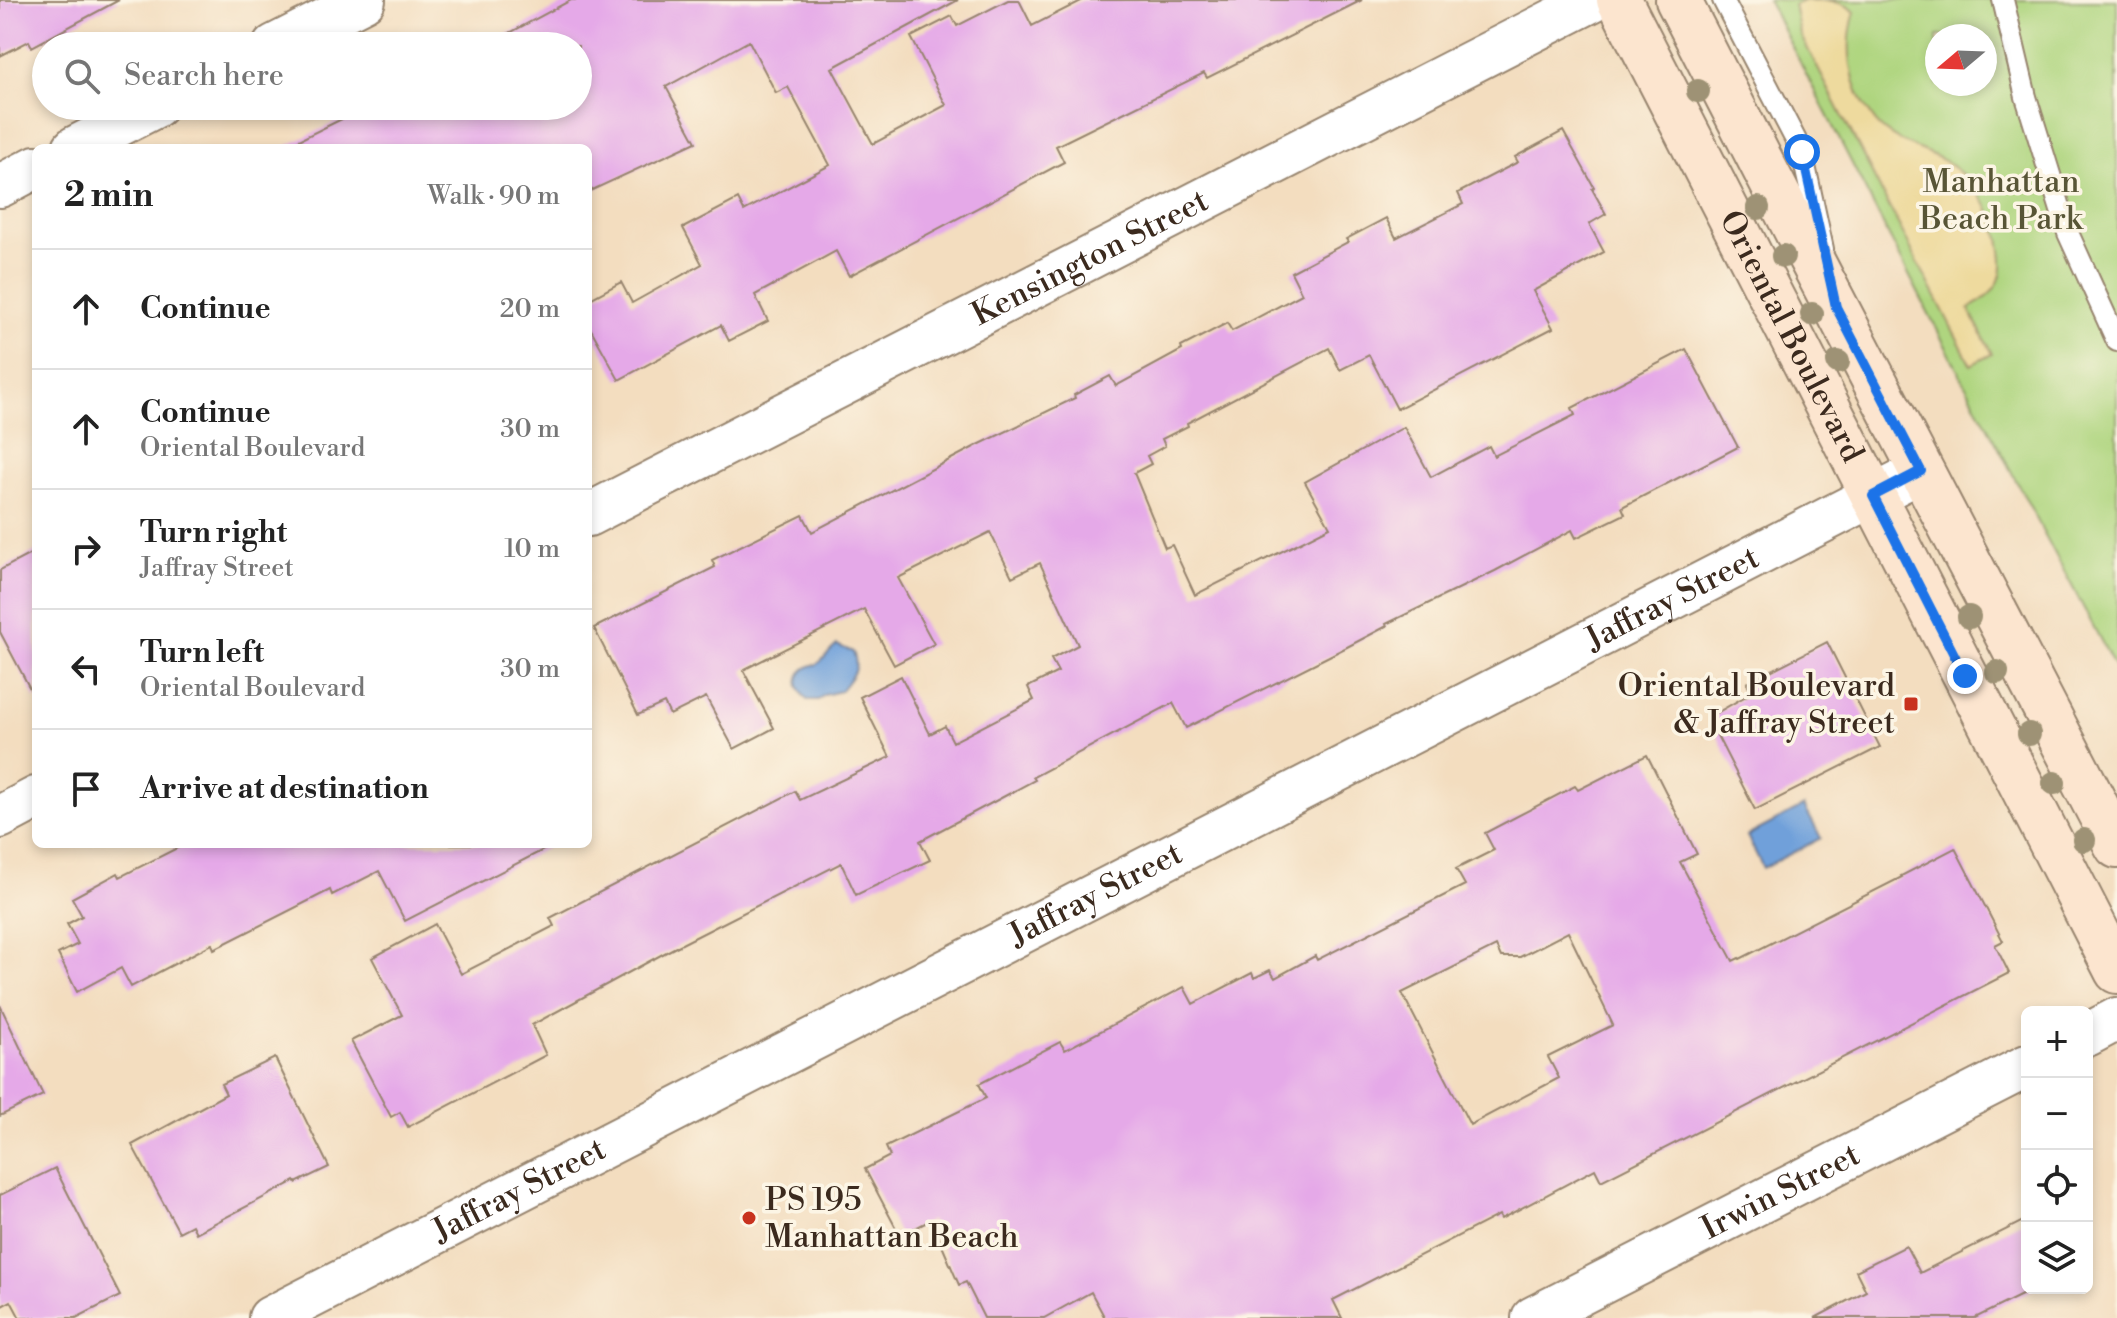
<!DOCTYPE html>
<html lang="en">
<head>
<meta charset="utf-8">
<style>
  :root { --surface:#fff; --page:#f2f2f2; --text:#222; --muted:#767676; --line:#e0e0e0 }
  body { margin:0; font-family:"Libre Bodoni",serif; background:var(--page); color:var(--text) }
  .controls { position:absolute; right:24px; bottom:24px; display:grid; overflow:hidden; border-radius:12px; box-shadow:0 4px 12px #0003 }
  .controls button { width:72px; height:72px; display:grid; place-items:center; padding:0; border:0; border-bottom:2px solid var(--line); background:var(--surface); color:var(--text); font:40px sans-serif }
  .compass { position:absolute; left:1925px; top:24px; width:72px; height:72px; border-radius:50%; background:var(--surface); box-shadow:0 4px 12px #0003; rotate:251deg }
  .stop { position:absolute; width:24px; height:24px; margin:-18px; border:6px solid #1a73e8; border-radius:50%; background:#fff }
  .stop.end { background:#1a73e8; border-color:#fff; box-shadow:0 2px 8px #0008 }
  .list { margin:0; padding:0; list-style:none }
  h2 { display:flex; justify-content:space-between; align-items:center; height:104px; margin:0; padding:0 32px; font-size:34px }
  h2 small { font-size:26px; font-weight:400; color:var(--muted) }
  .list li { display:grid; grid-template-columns:52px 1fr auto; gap:24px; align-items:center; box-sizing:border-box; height:120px; padding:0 32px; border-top:2px solid var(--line) }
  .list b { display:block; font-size:30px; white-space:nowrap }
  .list p { margin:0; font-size:26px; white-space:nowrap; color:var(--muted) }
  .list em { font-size:26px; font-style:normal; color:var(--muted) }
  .icon { flex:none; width:44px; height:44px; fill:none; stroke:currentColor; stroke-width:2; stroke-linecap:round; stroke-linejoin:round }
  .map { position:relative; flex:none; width:2117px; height:1318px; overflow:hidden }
  .search { position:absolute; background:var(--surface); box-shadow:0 4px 12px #0003; left:32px; top:32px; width:560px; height:88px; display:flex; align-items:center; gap:20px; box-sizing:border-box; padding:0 28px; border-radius:44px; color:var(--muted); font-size:30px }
  .panel { position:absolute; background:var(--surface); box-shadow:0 4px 12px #0003; left:32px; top:144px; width:560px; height:704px; border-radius:12px }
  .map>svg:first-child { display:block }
</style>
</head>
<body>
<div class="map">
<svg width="2117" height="1318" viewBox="0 0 2117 1318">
  <rect width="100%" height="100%" fill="#fcf5e5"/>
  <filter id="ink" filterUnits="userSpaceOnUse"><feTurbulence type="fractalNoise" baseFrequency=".0125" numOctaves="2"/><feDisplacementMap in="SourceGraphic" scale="16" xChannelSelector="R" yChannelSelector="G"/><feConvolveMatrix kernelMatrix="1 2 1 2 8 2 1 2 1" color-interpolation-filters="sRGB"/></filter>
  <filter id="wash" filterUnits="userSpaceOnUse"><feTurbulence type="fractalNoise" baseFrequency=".006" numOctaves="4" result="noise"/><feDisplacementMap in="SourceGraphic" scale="32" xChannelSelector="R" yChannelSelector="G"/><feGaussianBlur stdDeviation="1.8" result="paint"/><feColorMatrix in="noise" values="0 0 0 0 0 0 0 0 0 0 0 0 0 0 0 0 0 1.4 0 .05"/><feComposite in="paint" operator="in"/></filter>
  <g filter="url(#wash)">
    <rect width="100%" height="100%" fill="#f3ddbf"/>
    <path fill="#afd57f" stroke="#75804e" stroke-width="2" fill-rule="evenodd" d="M 1768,0 L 2117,0 L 2117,671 L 1965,384 ZM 1937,36 L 1985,36 L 1985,84 L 1937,84 Z"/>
    <path fill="#eeda9e" stroke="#94825e" stroke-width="2" d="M 1805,0 C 1821,0 1844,0 1855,12 C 1844,48 1850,86 1872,117 C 1884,136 1908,144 1928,153 C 1969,170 1995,206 2001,250 C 2006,281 1995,294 1969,309 L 1992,354 L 1971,365 L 1800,34 L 1794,5 Z"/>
    <path fill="#70a0da" stroke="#56657c" stroke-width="2" d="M 837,645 L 853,652 C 861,669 850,678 840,691 L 824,695 L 818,700 L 807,700 C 797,689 793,674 810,666 C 812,665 815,665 817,664 C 824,660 830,650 837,645 Z
      M 1804,806 L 1821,838 L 1763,868 L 1747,836 Z"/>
    <g id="blocks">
      <path fill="#e5a9e8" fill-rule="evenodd" d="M 0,0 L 119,0 L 32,47 L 29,41 L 0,56 Z
        M 571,0 L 958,0 L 832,68 L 873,144 L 946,105 L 911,37 L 952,16 L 957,26 L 1008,0 L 1019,0 L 1032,26 L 1083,0 L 1362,0 L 1207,78 L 1204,73 L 1056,146 L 1064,162 L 849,276 L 836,251 L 755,295 L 768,321 L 729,341 L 721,325 L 619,380 L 588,324 L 588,300 L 621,282 L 632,303 L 702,264 L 683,228 L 738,199 L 744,211 L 830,165 L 788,87 L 776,93 L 749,41 L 666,87 L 696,142 L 588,192 L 588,148 L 283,148 L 368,106 L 578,106 L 578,46 L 485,46 Z
        M 1563,131 L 1594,187 L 1592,189 L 1606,214 L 1589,224 L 1604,252 L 1533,291 L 1553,328 L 1397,409 L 1369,355 L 1340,370 L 1329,348 L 1187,423 L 1188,426 L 1162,439 L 1165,446 L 1147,456 L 1151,464 L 1134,473 L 1165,548 L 1172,545 L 1195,595 L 1330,527 L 1305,482 L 1404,427 L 1431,477 L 1489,446 L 1494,456 L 1575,415 L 1572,408 L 1686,349 L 1738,447 L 1622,507 L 1625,514 L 1576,538 L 1572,530 L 1495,571 L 1386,624 L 1387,626 L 1347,647 L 1186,728 L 1173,703 L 1033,777 L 1035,780 L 920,841 L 930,860 L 856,895 L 841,863 L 672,949 L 532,1025 L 546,1055 L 408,1127 L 400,1112 L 391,1117 L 351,1041 L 402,1015 L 372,958 L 435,924 L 461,974 L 554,926 L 550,918 L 795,791 L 800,800 L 890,757 L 860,697 L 901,676 L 930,734 L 945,726 L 953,742 L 1034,700 L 1028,687 L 1058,672 L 1051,659 L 1078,645 L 1040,563 L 1012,577 L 990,532 L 898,578 L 934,644 L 894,665 L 864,609 L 743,670 L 774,728 L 734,749 L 706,697 L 670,715 L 664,703 L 638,715 L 594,628 L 715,567 L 712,560 L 803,515 L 812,532 L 976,446 L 1075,398 L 1074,395 L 1110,376 L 1116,386 L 1182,350 L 1181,347 L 1227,323 L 1232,331 L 1302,294 L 1291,272 L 1348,242 L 1346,239 L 1386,218 L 1396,238 L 1463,204 L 1458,193 L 1518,162 L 1515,157 Z
        M 36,551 L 36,700 L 0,632 L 0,570 Z
        M 1827,642 L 1880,747 L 1755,810 L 1708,718 L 1751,693 L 1747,683 Z
        M 1647,755 L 1697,854 L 1680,862 L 1733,961 L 1739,958 L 1740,959 L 1902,877 L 1901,876 L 1955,848 L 2003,941 L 1995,945 L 2009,973 L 1601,1181 L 1595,1169 L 1501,1219 L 1499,1215 L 1333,1300 L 1342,1318 L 1105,1318 L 1091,1292 L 1044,1318 L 984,1318 L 966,1282 L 959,1285 L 931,1220 L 900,1236 L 865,1169 L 890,1156 L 886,1147 L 986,1098 L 979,1084 L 1060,1042 L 1065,1050 L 1184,987 L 1193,1004 L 1252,973 L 1254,978 L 1270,970 L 1275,978 L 1315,956 L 1317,960 L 1465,885 L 1456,869 L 1494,850 L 1485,833 L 1575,786 L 1578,790 ZM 1568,932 L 1613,1025 L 1548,1057 L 1559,1078 L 1470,1125 L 1402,993 L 1496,946 L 1501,957 L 1520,957 Z
        M 185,844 L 555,844 L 405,921 L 379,871 L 332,895 L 330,890 L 214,949 L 212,944 L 131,987 L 121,968 L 77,992 L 58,954 L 78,944 L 67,924 L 82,916 L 72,898 L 118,873 L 120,877 Z
        M 0,1005 L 43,1095 L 0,1116 Z
        M 275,1058 L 329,1167 L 296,1183 L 295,1181 L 196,1233 L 192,1225 L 179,1232 L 132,1145 L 226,1094 L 221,1084 Z
        M 55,1168 L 120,1296 L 76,1318 L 20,1318 L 11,1301 L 0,1307 L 0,1195 Z
        M 2027,1219 L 2027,1288 L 2036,1288 L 1975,1318 L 1815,1318 L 1866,1291 L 1856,1271 L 1906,1246 L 1920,1273 Z"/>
    </g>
  </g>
  <g filter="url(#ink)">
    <use href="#blocks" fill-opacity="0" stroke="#97846e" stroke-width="2"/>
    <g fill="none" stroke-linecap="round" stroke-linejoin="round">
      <g stroke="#97846e" stroke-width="24">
        <path id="lane" d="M 1723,0 L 1802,152 L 1823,249
          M 2003,0 L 2026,97 L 2068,233 L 2117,341"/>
      </g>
      <g stroke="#97846e" stroke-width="46">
        <g id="street">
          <path d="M 274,46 L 364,0"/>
          <path d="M 74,148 L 156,106"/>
          <path d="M 0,186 L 36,167"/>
          <path id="s1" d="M 588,515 L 1593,0"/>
          <path d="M 0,817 L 36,798"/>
          <path d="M 2087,1035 L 2117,1019"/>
          <path id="s2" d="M 270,1318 L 1921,471"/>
          <path id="s3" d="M 1533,1318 L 2027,1066"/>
        </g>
      </g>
      <g stroke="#97846e" stroke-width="48">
        <g id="secondary">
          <path id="s4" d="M 1619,0 L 2117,971"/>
          <path d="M 1678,0 L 1810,257 L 2117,846"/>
        </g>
      </g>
      <use href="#lane" stroke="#fff" stroke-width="20"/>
      <use href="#street" stroke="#fff" stroke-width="42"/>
      <use href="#secondary" stroke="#fce5cf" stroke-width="44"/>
    </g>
    <g fill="#9e9274">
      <circle cx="1698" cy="91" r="12"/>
      <circle cx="1758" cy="208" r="12"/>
      <circle cx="1783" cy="256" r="12"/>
      <circle cx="1812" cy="314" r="12"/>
      <circle cx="1838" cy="362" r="12"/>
      <circle cx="1969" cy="617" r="12"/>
      <circle cx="1997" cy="672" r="12"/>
      <circle cx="2029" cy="734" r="12"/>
      <circle cx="2054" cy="783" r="12"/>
      <circle cx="2084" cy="840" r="12"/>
    </g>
  </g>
  <g fill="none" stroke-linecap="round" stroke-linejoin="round" filter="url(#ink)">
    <path stroke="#1a73e8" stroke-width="10" d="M 1802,152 L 1836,307 L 1921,471 L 1873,496 L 1965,676"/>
  </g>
  <g fill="#c8321e" stroke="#fcf5e5" stroke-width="3">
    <rect x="1903" y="696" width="16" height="16" rx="4"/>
    <circle cx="749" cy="1218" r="8"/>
  </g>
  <g text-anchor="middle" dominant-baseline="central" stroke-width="7" stroke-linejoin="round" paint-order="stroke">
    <g font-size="32" fill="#585536" stroke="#fcf5e5">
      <text x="2001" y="182">Manhattan<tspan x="2001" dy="37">Beach Park</tspan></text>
    </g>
    <g font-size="32" fill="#3b2a1e" stroke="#fcf5e5">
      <text stroke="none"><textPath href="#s1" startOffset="564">Kensington Street</textPath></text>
      <text stroke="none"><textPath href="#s4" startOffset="378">Oriental Boulevard</textPath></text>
      <text stroke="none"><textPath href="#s2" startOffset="1576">Jaffray Street</textPath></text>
      <text stroke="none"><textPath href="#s2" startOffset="928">Jaffray Street</textPath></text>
      <text stroke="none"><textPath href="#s2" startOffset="280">Jaffray Street</textPath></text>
      <text stroke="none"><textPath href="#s3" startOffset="278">Irwin Street</textPath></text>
    </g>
    <g font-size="32" fill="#3b2a1e" stroke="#fcf5e5" text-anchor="end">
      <text x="1895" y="686">Oriental Boulevard<tspan x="1895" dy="37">&amp; Jaffray Street</tspan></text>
      <text x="765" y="1200" text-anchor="start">PS 195<tspan x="765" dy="37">Manhattan Beach</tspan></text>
    </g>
  </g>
</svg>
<div class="controls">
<button>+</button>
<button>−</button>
<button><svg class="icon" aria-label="locate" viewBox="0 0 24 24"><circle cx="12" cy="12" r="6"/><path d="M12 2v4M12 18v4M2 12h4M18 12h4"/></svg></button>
<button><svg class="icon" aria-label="layers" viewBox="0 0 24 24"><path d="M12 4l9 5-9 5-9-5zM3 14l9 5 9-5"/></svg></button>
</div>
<svg class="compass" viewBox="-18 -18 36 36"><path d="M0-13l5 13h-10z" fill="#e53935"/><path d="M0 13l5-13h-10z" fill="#767676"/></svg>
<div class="stop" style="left:1802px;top:152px"></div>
<div class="stop end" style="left:1965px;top:676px"></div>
<div class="search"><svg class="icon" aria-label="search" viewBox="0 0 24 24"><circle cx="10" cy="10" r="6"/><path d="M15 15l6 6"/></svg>Search here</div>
<section class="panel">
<h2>2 min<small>Walk · 90 m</small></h2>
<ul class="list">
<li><svg class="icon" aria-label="ahead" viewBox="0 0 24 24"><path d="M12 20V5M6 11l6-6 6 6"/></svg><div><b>Continue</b></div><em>20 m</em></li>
<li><svg class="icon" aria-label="ahead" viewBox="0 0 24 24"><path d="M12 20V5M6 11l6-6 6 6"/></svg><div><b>Continue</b><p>Oriental Boulevard</p></div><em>30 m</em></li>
<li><svg class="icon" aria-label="right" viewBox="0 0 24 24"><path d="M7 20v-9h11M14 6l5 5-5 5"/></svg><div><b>Turn right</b><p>Jaffray Street</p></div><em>10 m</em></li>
<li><svg class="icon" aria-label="left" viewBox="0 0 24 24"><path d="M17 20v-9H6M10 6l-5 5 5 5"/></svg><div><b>Turn left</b><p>Oriental Boulevard</p></div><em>30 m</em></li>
<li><svg class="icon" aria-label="arrive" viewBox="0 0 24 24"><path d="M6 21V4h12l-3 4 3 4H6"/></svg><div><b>Arrive at destination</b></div></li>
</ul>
</section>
</div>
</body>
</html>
